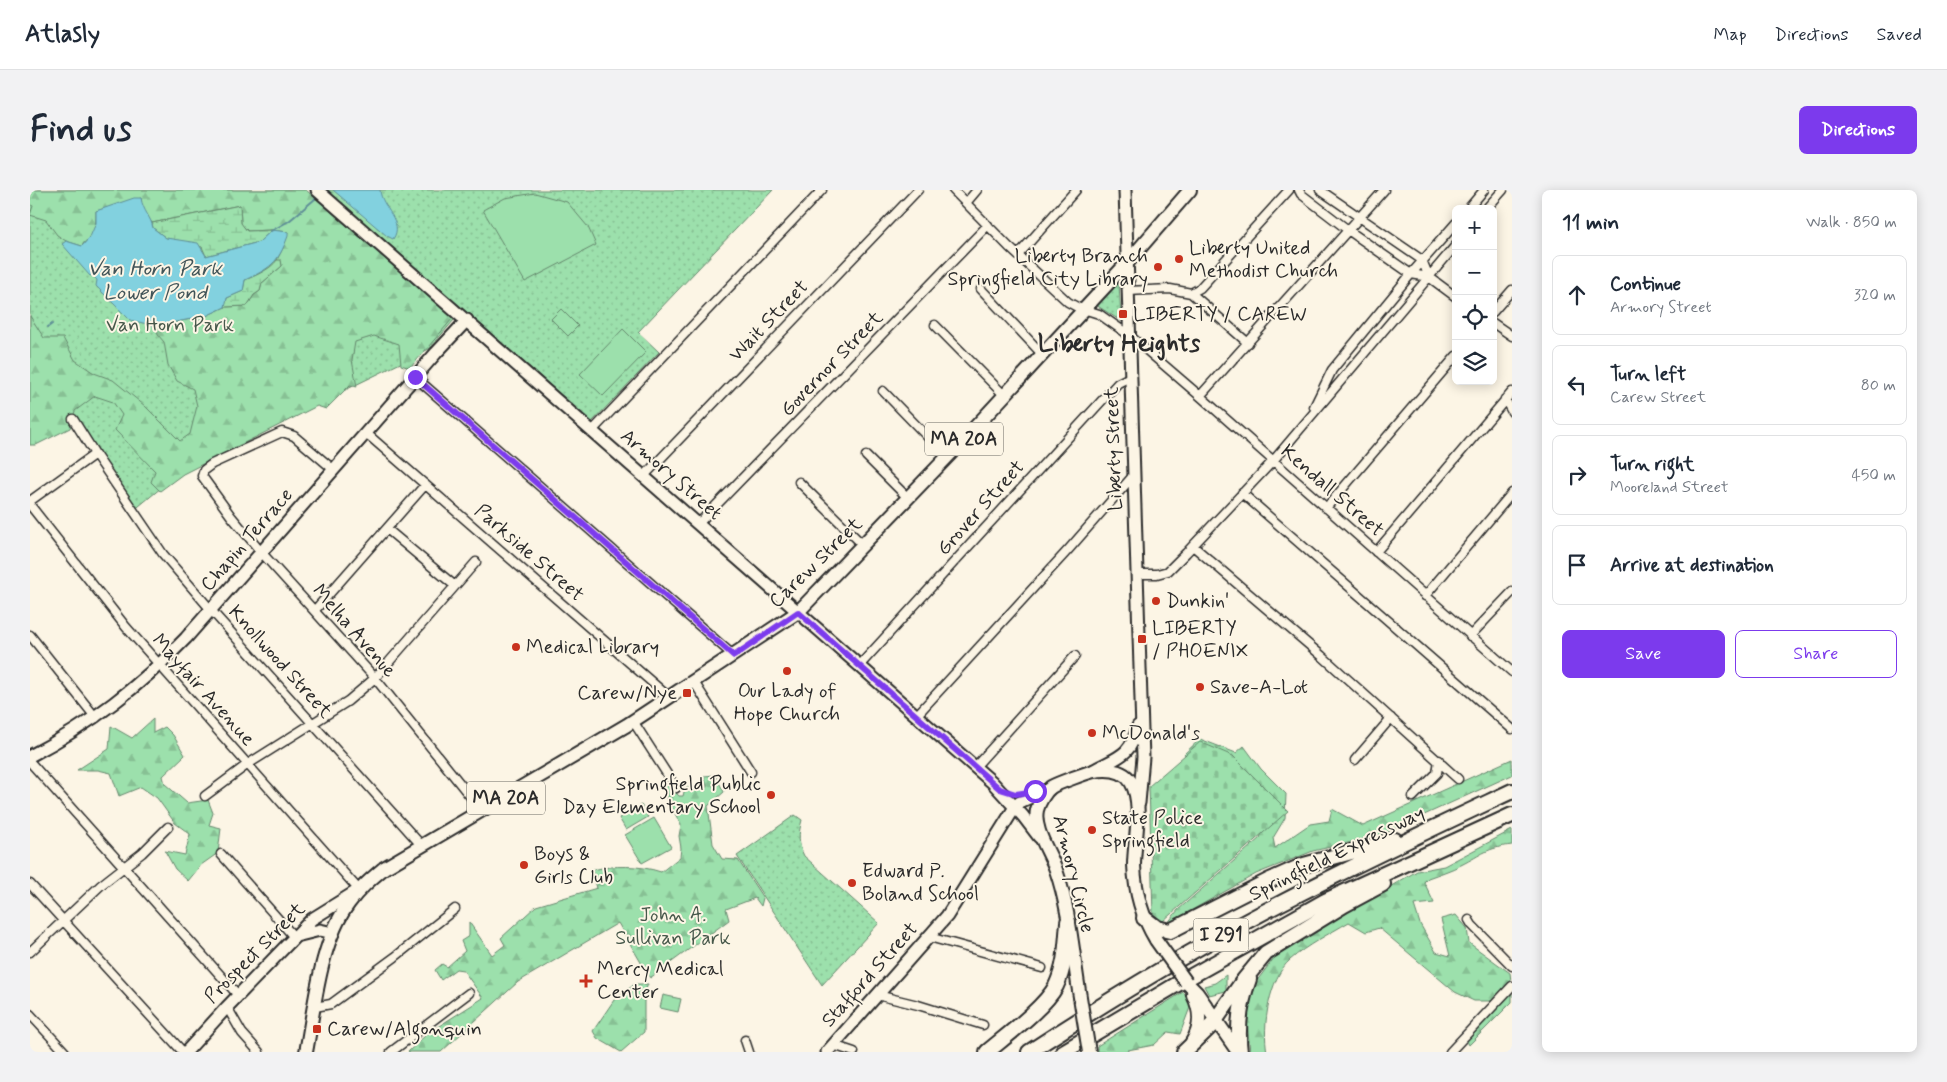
<!DOCTYPE html>
<html lang="en">
<head>
<meta charset="utf-8">
<style>
  :root { --surface:#fff; --page:#f2f2f3; --text:#1f2937; --muted:#747a83; --line:#e0e1e3; --accent:#7c3aed }
  body { margin:0; font-family:Mynerve,sans-serif; background:var(--page); color:var(--text) }
  .controls { position:absolute; right:15px; top:15px; display:grid; overflow:hidden; border-radius:8px; box-shadow:0 2px 12px #0003 }
  .controls button { width:45px; height:45px; display:grid; place-items:center; padding:0; border:0; border-bottom:1px solid var(--line); background:var(--surface); color:var(--text); font:25px sans-serif }
  .stop { position:absolute; width:15px; height:15px; margin:-11px; border:4px solid #7c3aed; border-radius:50%; background:#fff }
  .stop.end { background:#7c3aed; border-color:#fff; box-shadow:0 1px 5px #0008 }
  .list { margin:0; padding:0; list-style:none }
  h2 { display:flex; justify-content:space-between; align-items:center; height:65px; margin:0; padding:0 20px; font-size:21px }
  h2 small { font-size:16px; font-weight:400; color:var(--muted) }
  .list li { display:grid; grid-template-columns:32px 1fr auto; gap:15px; align-items:center; box-sizing:border-box; height:80px; margin:0 10px 10px; padding:0 10px; border:1px solid var(--line); border-radius:8px }
  .list b { display:block; font-size:19px; white-space:nowrap }
  .list p { margin:0; font-size:16px; white-space:nowrap; color:var(--muted) }
  .list em { font-size:16px; font-style:normal; color:var(--muted) }
  .actions { display:flex; gap:10px; padding:15px 20px }
  .actions a { flex:1; padding:11px 0; border:1px solid var(--accent); border-radius:8px; text-align:center; font-size:18px; color:var(--accent) }
  .actions .main { background:var(--accent); color:#fff }
  .icon { flex:none; width:28px; height:28px; fill:none; stroke:currentColor; stroke-width:2; stroke-linecap:round; stroke-linejoin:round }
  .map { position:relative; flex:none; width:1482px; height:862px; overflow:hidden; border-radius:8px }
  header { display:flex; align-items:center; gap:30px; box-sizing:border-box; height:70px; padding:0 25px; background:var(--surface); border-bottom:1px solid var(--line) }
  header strong { font-size:24px }
  nav { display:flex; gap:28px; margin-inline-start:auto; font-size:18px }
  .intro { display:flex; align-items:center; justify-content:space-between; box-sizing:border-box; height:120px; padding:0 30px }
  h1 { margin:0; font-size:35px }
  .button { padding:12px 22px; border-radius:8px; background:var(--accent); color:#fff; font-size:18px; font-weight:700 }
  main { display:flex; gap:30px; padding:0 30px }
  aside { flex:1; background:var(--surface); border-radius:8px; box-shadow:0 2px 12px #0003 }
  .map>svg:first-child { display:block }
</style>
</head>
<body>
<header>
<strong>Atlasly</strong>
<nav><a>Map</a><a>Directions</a><a>Saved</a></nav>
</header>
<div class="intro"><h1>Find us</h1><a class="button">Directions</a></div>
<main>
<div class="map">
<svg width="1482" height="862" viewBox="0 0 1482 862">
  <defs>
    <pattern id="green-dots" width="8" height="8" patternUnits="userSpaceOnUse" patternTransform="scale(1.25)"><rect width="8" height="8" fill="#9ce0ac"/><path d="M2 2h.1M6 6h.1" fill="none" stroke="#87c094" stroke-width="1.8" stroke-linecap="round"/></pattern>
    <pattern id="forest-firs" width="22" height="20" patternUnits="userSpaceOnUse" patternTransform="scale(1.25)"><rect width="22" height="20" fill="#9ce0ac"/><path d="M5 1l3.5 6h-7zM16 11l3.5 6h-7z" fill="#87c094"/></pattern>
    <pattern id="wetland-marsh" width="20" height="14" patternUnits="userSpaceOnUse" patternTransform="scale(1.25)"><rect width="20" height="14" fill="#9ce0ac"/><path d="M1 5h8M5 5V1M11 12h8M15 12V8" fill="none" stroke="#87c094"/></pattern>
    <pattern id="cemetery-stones" width="16" height="16" patternUnits="userSpaceOnUse" patternTransform="scale(1.25)"><rect width="16" height="16" fill="#9ce0ac"/><path d="M2 7V4a2 2 0 0 1 4 0v3zM10 15v-3a2 2 0 0 1 4 0v3z" fill="#87c094"/></pattern>
  </defs>
  <rect width="100%" height="100%" fill="#fcf5e5"/>
  <filter id="ink" filterUnits="userSpaceOnUse"><feTurbulence type="fractalNoise" baseFrequency=".02" numOctaves="2"/><feDisplacementMap in="SourceGraphic" scale="10" xChannelSelector="R" yChannelSelector="G"/><feConvolveMatrix kernelMatrix="1 2 1 2 8 2 1 2 1" color-interpolation-filters="sRGB"/></filter>
  <g filter="url(#ink)">
    <path fill="url(#green-dots)" stroke="#64866c" d="M 0,0 L 275,0 L 424,130 L 399,159 L 154,279 L 103,321 L 43,229 L 0,255 Z
      M 297,0 L 743,0 L 608,142 L 629,162 L 562,232 Z
      M 1089,93 L 1091,131 L 1066,115 Z
      M 765,625 L 772,630 C 768,644 768,654 774,666 L 849,733 L 792,795 L 707,666 Z"/>
    <path fill="url(#forest-firs)" stroke="#64866c" d="M 0,0 L 276,0 L 423,128 L 380,178 L 371,175 L 369,154 L 344,146 L 325,152 L 322,170 L 327,197 L 320,195 L 296,219 L 287,216 L 153,284 L 130,301 L 121,292 L 125,281 L 85,240 L 92,225 L 83,212 L 65,206 L 45,221 L 40,238 L 6,255 L 0,255 L 0,126 L 14,148 L 33,148 L 45,170 L 64,183 L 83,190 L 115,216 L 150,251 L 160,244 L 167,216 L 163,199 L 147,191 L 138,175 L 134,152 L 128,145 L 126,136 L 176,126 L 195,117 L 217,116 L 224,105 L 230,101 L 232,93 L 252,76 L 251,71 L 247,70 L 253,58 L 258,42 L 242,40 L 218,41 L 211,34 L 210,15 L 122,33 L 112,18 L 111,8 L 66,21 C 66,30 66,39 61,47 C 57,51 54,51 52,56 L 36,51 L 27,45 L 16,30 L 0,25 L 3,16 L 0,14 Z
      M 123,529 L 123,543 L 135,537 L 143,545 L 155,565 L 133,586 L 135,594 L 157,613 L 178,610 L 183,623 L 179,635 L 191,638 L 188,663 L 171,675 L 158,691 L 145,679 L 135,661 L 155,665 L 160,644 L 145,633 L 127,608 L 111,597 L 89,606 L 81,583 L 68,580 L 47,580 L 79,559 L 81,536 L 102,548 Z
      M 1170,549 L 1206,563 L 1214,556 L 1231,579 L 1256,604 L 1255,628 L 1243,648 L 1245,658 L 1280,634 L 1299,631 L 1302,619 L 1333,636 L 1482,569 L 1482,585 L 1348,646 L 1283,661 L 1226,684 L 1137,734 L 1148,720 L 1230,648 L 1242,619 L 1154,564 Z
      M 685,585 L 694,602 L 678,616 L 683,654 L 692,669 L 708,670 L 733,708 L 731,716 L 725,708 L 696,719 L 699,730 L 620,788 L 588,733 L 488,792 L 411,862 L 378,862 L 398,843 L 453,808 L 433,780 L 426,779 L 411,790 L 405,780 L 412,774 L 417,777 L 435,761 L 431,751 L 439,746 L 439,732 L 462,765 L 475,755 L 471,748 L 506,716 L 567,698 L 562,680 C 583,675 610,675 631,682 L 650,667 L 651,658 L 649,646 L 651,635 L 631,597 L 636,592 L 649,606 L 653,606 L 655,598 L 677,597 L 674,586 Z
      M 1482,640 L 1482,655 C 1456,658 1453,664 1431,675 C 1421,680 1409,684 1398,688 L 1394,692 L 1404,713 L 1384,715 L 1390,734 L 1406,762 L 1420,766 L 1411,729 L 1426,725 L 1437,738 L 1439,753 L 1480,783 L 1481,791 L 1462,811 L 1444,811 L 1425,802 L 1349,738 L 1336,742 L 1319,732 C 1299,744 1277,755 1260,770 C 1239,788 1232,837 1237,862 L 1220,862 L 1216,821 L 1223,796 L 1244,768 L 1308,727 L 1387,681 L 1414,676 Z
      M 1196,785 L 1196,801 L 1179,805 L 1174,796 L 1185,793 Z
      M 605,794 L 618,794 L 614,804 L 614,842 L 591,862 L 567,848 L 563,841 L 584,810 Z
      M 1153,802 L 1162,812 L 1150,844 L 1138,842 L 1124,855 L 1098,860 L 1097,862 L 1067,862 L 1067,856 Z
      M 1482,802 L 1482,812 L 1439,855 L 1436,849 Z"/>
    <path fill="url(#wetland-marsh)" stroke="#64866c" d="M 210,15 L 211,33 L 217,41 L 242,40 L 229,52 L 176,66 L 172,57 L 136,48 L 123,38 L 122,33 Z
      M 247,70 L 251,70 L 252,76 L 232,93 L 230,101 L 224,105 L 217,116 L 195,117 L 197,108 L 213,101 L 215,90 C 225,86 241,79 247,70 Z"/>
    <path fill="url(#cemetery-stones)" stroke="#64866c" d="M 1170,552 L 1203,566 L 1258,621 L 1133,731 L 1123,724 L 1119,596 Z"/>
    <path fill="#9ce0ac" stroke="#64866c" d="M 505,3 L 537,12 L 558,37 L 566,55 L 495,92 L 453,20 L 475,8 Z
      M 531,119 L 548,136 L 538,146 L 521,129 Z
      M 593,139 L 616,162 L 573,206 L 550,184 Z
      M 611,615 L 618,627 L 596,640 L 589,628 Z
      M 624,628 L 641,657 L 612,673 L 595,645 Z
      M 633,805 L 651,809 L 648,822 L 630,818 Z"/>
    <path fill="#82d1df" stroke="#5f8f97" d="M 303,0 L 350,0 C 351,17 375,32 363,49 L 357,46 Z
      M 104,8 L 111,8 C 113,21 121,27 123,38 L 136,48 L 168,53 L 176,66 L 229,52 L 242,40 L 258,42 L 258,46 C 248,74 240,78 215,90 L 213,101 L 197,108 L 195,117 L 176,126 L 126,136 L 100,130 L 66,96 L 67,90 L 62,85 L 60,86 L 32,54 L 36,51 L 52,56 L 60,47 L 66,33 L 66,21 Z"/>
    <g fill="none" stroke-linecap="round" stroke-linejoin="round">
      <path stroke="#5f8f97" stroke-width="2" d="M 241,41 L 259,31 L 285,9
        M 18,137 L 22,134"/>
      <g stroke="#2b2b2b" stroke-width="11">
        <path id="street" d="M 923,0 L 979,57 L 1038,112 L 1047,117 L 1069,124 L 1099,145 L 1170,206 L 1482,482
          M 1269,0 L 1271,4 L 1318,40 L 1381,84 L 1399,87 L 1426,107
          M 1290,0 L 1392,70 L 1399,87
          M 936,13 L 947,0
          M 1438,19 L 1454,0
          M 1456,19 L 1473,0
          M 988,65 L 1046,0
          M 951,99 L 1012,164
          M 1098,101 L 1140,99 L 1161,103 L 1170,98 L 1259,0
          M 1161,103 L 1218,153
          M 1463,122 L 1482,100
          M 1463,133 L 1482,146
          M 905,135 L 974,205
          M 385,187 L 704,466
          M 853,201 L 917,267
          M 1170,206 L 1354,0
          M 1475,209 L 1482,222
          M 1284,217 L 1302,180 L 1381,84 L 1426,33
          M 43,229 L 65,264 L 133,364 L 181,420 L 392,656
          M 563,240 L 792,0
          M 336,243 L 640,508
          M 836,266 L 878,308
          M 304,280 L 264,246 L 252,242 L 182,274 L 174,280 L 172,286 L 201,326 L 231,362 L 345,488 L 452,621
          M 614,286 L 888,0
          M 769,292 L 833,355
          M 1212,303 L 1482,539
          M 0,311 L 65,264
          M 0,315 L 96,437 L 329,700
          M 1296,318 L 1426,166
          M 668,334 L 958,35
          M 357,339 L 425,396
          M 1163,356 L 1292,466 L 1428,589
          M 1346,362 L 1482,202
          M 1107,384 L 1127,384 L 1138,381 L 1156,363 L 1243,271 L 1426,55
          M 1395,406 L 1482,303
          M 285,420 L 395,295
          M 0,445 L 66,528
          M 1440,446 L 1482,402
          M 829,476 L 1088,193 L 1100,187
          M 664,492 L 721,582
          M 886,526 L 1039,359 L 1103,286
          M 603,531 L 646,598
          M 1325,570 L 1361,528
          M 0,572 L 208,805
          M 945,577 L 1045,466
          M 175,606 L 218,574 L 318,511 L 345,488 L 446,372
          M 1383,607 L 1407,583 L 1409,570
          M 191,664 L 264,747
          M 0,694 L 153,862
          M 1439,730 L 1442,735 L 1482,776
          M 899,747 L 1012,778
          M 0,762 L 71,695 L 112,663 L 138,637
          M 847,805 L 888,815 L 953,835
          M 197,817 L 212,843 L 229,862
          M 285,817 L 301,814 L 365,767 L 425,719
          M 0,824 L 35,862
          M 715,850 L 719,862
          M 803,855 L 824,862
          M 361,862 L 439,803
          M 1420,862 L 1482,796"/>
      </g>
      <g stroke="#2b2b2b" stroke-width="15">
        <path id="secondary" d="M 287,0 L 962,592 L 993,626 L 1009,647
          M 1095,0 L 1112,541 L 1113,567 L 1109,613
          M 0,566 C 61,534 109,497 156,448 L 406,163 L 437,130
          M 1064,580 C 1088,567 1101,566 1108,536
          M 266,746 L 290,740 L 303,743
          M 156,862 L 197,817 L 282,729 L 327,701
          M 797,862 L 917,726 L 985,617 L 990,612 L 1021,598"/>
      </g>
      <g stroke="#2b2b2b" stroke-width="16">
        <path id="primary" d="M 1156,792 L 1167,803 L 1208,862
          M 1050,807 C 1043,765 1040,721 1026,680 C 1020,662 1003,640 1007,620 C 1009,612 1015,602 1021,597 C 1028,593 1056,583 1064,581 C 1077,579 1093,579 1101,592 C 1114,613 1104,651 1104,675 C 1105,702 1112,727 1126,750
          M 1162,852 C 1172,836 1171,821 1163,805
          M 276,862 C 285,815 290,752 319,713 C 329,699 341,689 354,678 L 597,535 L 768,422 L 924,260 L 1097,73 L 1160,0"/>
      </g>
      <g stroke="#2b2b2b" stroke-width="18">
        <path id="highway" d="M 1114,728 L 1127,738 L 1140,741 L 1238,691 L 1274,675 L 1365,650
          M 957,862 C 976,846 1015,817 1026,796 C 1036,775 1036,754 1038,732
          M 999,862 C 1074,813 1151,766 1230,724 C 1313,680 1397,641 1482,601
          M 1033,862 L 1156,789 L 1295,711 L 1482,625
          M 1154,862 L 1182,835 L 1213,791 L 1236,763 L 1314,715 L 1353,694
          M 1210,862 C 1207,837 1210,813 1219,789"/>
      </g>
      <use href="#street" stroke="#fcf5e5" stroke-width="8"/>
      <use href="#secondary" stroke="#fcf5e5" stroke-width="11"/>
      <use href="#primary" stroke="#fcf5e5" stroke-width="12"/>
      <use href="#highway" stroke="#fcf5e5" stroke-width="14"/>
      <g stroke="#2b2b2b" stroke-width="16" stroke-linecap="butt">
        <path id="primary-bridge" d="M 1126,750 L 1156,792
          M 1050,807 L 1059,862"/>
      </g>
      <use href="#primary-bridge" stroke="#fcf5e5" stroke-width="12"/>
    </g>
  </g>
  <g fill="none" stroke-linecap="round" stroke-linejoin="round" filter="url(#ink)">
    <path stroke="#7c3aed" stroke-width="6" d="M 385,187 L 704,466 L 768,422 L 970,599 L 986,604 L 1005,601"/>
  </g>
  <g fill="#c8321e" stroke="#fcf5e5" stroke-width="2">
    <circle cx="1149" cy="69" r="5"/>
    <circle cx="1128" cy="77" r="5"/>
    <rect x="1088" y="119" width="10" height="10" rx="2.5"/>
    <circle cx="1126" cy="411" r="5"/>
    <rect x="1107" y="444" width="10" height="10" rx="2.5"/>
    <circle cx="486" cy="457" r="5"/>
    <circle cx="757" cy="481" r="5"/>
    <circle cx="1170" cy="497" r="5"/>
    <rect x="652" y="498" width="10" height="10" rx="2.5"/>
    <circle cx="1062" cy="543" r="5"/>
    <circle cx="741" cy="605" r="5"/>
    <circle cx="1062" cy="640" r="5"/>
    <circle cx="494" cy="675" r="5"/>
    <circle cx="822" cy="693" r="5"/>
    <path d="M553.5 783.5h5v5h5v5h-5v5h-5v-5h-5v-5h5z"/>
    <rect x="282" y="834" width="10" height="10" rx="2.5"/>
  </g>
  <g text-anchor="middle" dominant-baseline="central" stroke-width="4" stroke-linejoin="round" paint-order="stroke">
    <g fill="#fcf5e5" stroke="#6a6863" stroke-width="1">
      <rect x="895" y="232.5" width="78" height="33" rx="4"/>
      <rect x="437" y="591.5" width="78" height="33" rx="4"/>
      <rect x="1163.5" y="728.5" width="55" height="33" rx="4"/>
    </g>
    <g font-size="19" font-weight="bold" fill="#2b2b2b">
      <text x="934" y="249">MA 20A</text>
      <text x="476" y="608">MA 20A</text>
      <text x="1191" y="745">I 291</text>
    </g>
    <g font-size="20" fill="#2b2b2b" stroke="#fcf5e5" text-anchor="start">
      <text x="1159" y="58">Liberty United<tspan x="1159" dy="23">Methodist Church</tspan></text>
      <text x="1118" y="66" text-anchor="end">Liberty Branch<tspan x="1118" dy="23">Springfield City Library</tspan></text>
      <text x="1103" y="124">LIBERTY / CAREW</text>
      <text x="1136" y="411">Dunkin'</text>
      <text x="1122" y="438">LIBERTY<tspan x="1122" dy="23">/ PHOENIX</tspan></text>
      <text x="496" y="457">Medical Library</text>
      <text x="1180" y="497">Save-A-Lot</text>
      <text x="757" y="501" text-anchor="middle">Our Lady of<tspan x="757" dy="23">Hope Church</tspan></text>
      <text x="647" y="503" text-anchor="end">Carew/Nye</text>
      <text x="1072" y="543">McDonald's</text>
      <text x="731" y="594" text-anchor="end">Springfield Public<tspan x="731" dy="23">Day Elementary School</tspan></text>
      <text x="1072" y="628">State Police<tspan x="1072" dy="23">Springfield</tspan></text>
      <text x="504" y="664">Boys &amp;<tspan x="504" dy="23">Girls Club</tspan></text>
      <text x="832" y="681">Edward P.<tspan x="832" dy="23">Boland School</tspan></text>
      <text x="567" y="779">Mercy Medical<tspan x="567" dy="23">Center</tspan></text>
      <text x="297" y="839">Carew/Algonquin</text>
    </g>
    <g font-size="20" fill="#2b2b2b" stroke="#fcf5e5">
      <text transform="translate(739 131) rotate(-46)">Wait Street</text>
      <text transform="translate(802 174) rotate(-46)">Governor Street</text>
      <text transform="translate(1084 259) rotate(-92)">Liberty Street</text>
      <text transform="translate(641 285) rotate(41)">Armory Street</text>
      <text transform="translate(1302 301) rotate(41)">Kendall Street</text>
      <text transform="translate(951 318) rotate(-48)">Grover Street</text>
      <text transform="translate(217 350) rotate(-49)">Chapin Terrace</text>
      <text transform="translate(499 363) rotate(41)">Parkside Street</text>
      <text transform="translate(786 373) rotate(-44)">Carew Street</text>
      <text transform="translate(324 441) rotate(49)">Melha Avenue</text>
      <text transform="translate(250 472) rotate(48)">Knollwood Street</text>
      <text transform="translate(173 500) rotate(48)">Mayfair Avenue</text>
      <text transform="translate(1307 664) rotate(-26)">Springfield Expressway</text>
      <text transform="translate(1043 684) rotate(76)">Armory Circle</text>
      <text transform="translate(225 763) rotate(-45)">Prospect Street</text>
      <text transform="translate(840 785) rotate(-48)">Stafford Street</text>
    </g>
    <g font-size="20" fill="#47584b" stroke="#fcf5e5">
      <text x="140" y="135">Van Horn Park</text>
      <text x="643" y="725">John A.<tspan x="643" dy="23">Sullivan Park</tspan></text>
    </g>
    <g font-size="21" font-style="italic" fill="#415458" stroke="#fcf5e5">
      <text x="125" y="79">Van Horn Park<tspan x="125" dy="24">Lower Pond</tspan></text>
    </g>
    <g font-size="25" font-weight="bold" fill="#2b2b2b" stroke="#fcf5e5">
      <text x="1089" y="154">Liberty Heights</text>
    </g>
  </g>
</svg>
<div class="controls">
<button>+</button>
<button>−</button>
<button><svg class="icon" aria-label="locate" viewBox="0 0 24 24"><circle cx="12" cy="12" r="6"/><path d="M12 2v4M12 18v4M2 12h4M18 12h4"/></svg></button>
<button><svg class="icon" aria-label="layers" viewBox="0 0 24 24"><path d="M12 4l9 5-9 5-9-5zM3 14l9 5 9-5"/></svg></button>
</div>
<div class="stop" style="left:1005px;top:601px"></div>
<div class="stop end" style="left:385px;top:187px"></div>
</div>
<aside>
<h2>11 min<small>Walk · 850 m</small></h2>
<ul class="list">
<li><svg class="icon" aria-label="ahead" viewBox="0 0 24 24"><path d="M12 20V5M6 11l6-6 6 6"/></svg><div><b>Continue</b><p>Armory Street</p></div><em>320 m</em></li>
<li><svg class="icon" aria-label="left" viewBox="0 0 24 24"><path d="M17 20v-9H6M10 6l-5 5 5 5"/></svg><div><b>Turn left</b><p>Carew Street</p></div><em>80 m</em></li>
<li><svg class="icon" aria-label="right" viewBox="0 0 24 24"><path d="M7 20v-9h11M14 6l5 5-5 5"/></svg><div><b>Turn right</b><p>Mooreland Street</p></div><em>450 m</em></li>
<li><svg class="icon" aria-label="arrive" viewBox="0 0 24 24"><path d="M6 21V4h12l-3 4 3 4H6"/></svg><div><b>Arrive at destination</b></div></li>
</ul>
<div class="actions"><a class="main">Save</a><a>Share</a></div>
</aside>
</main>
</body>
</html>
